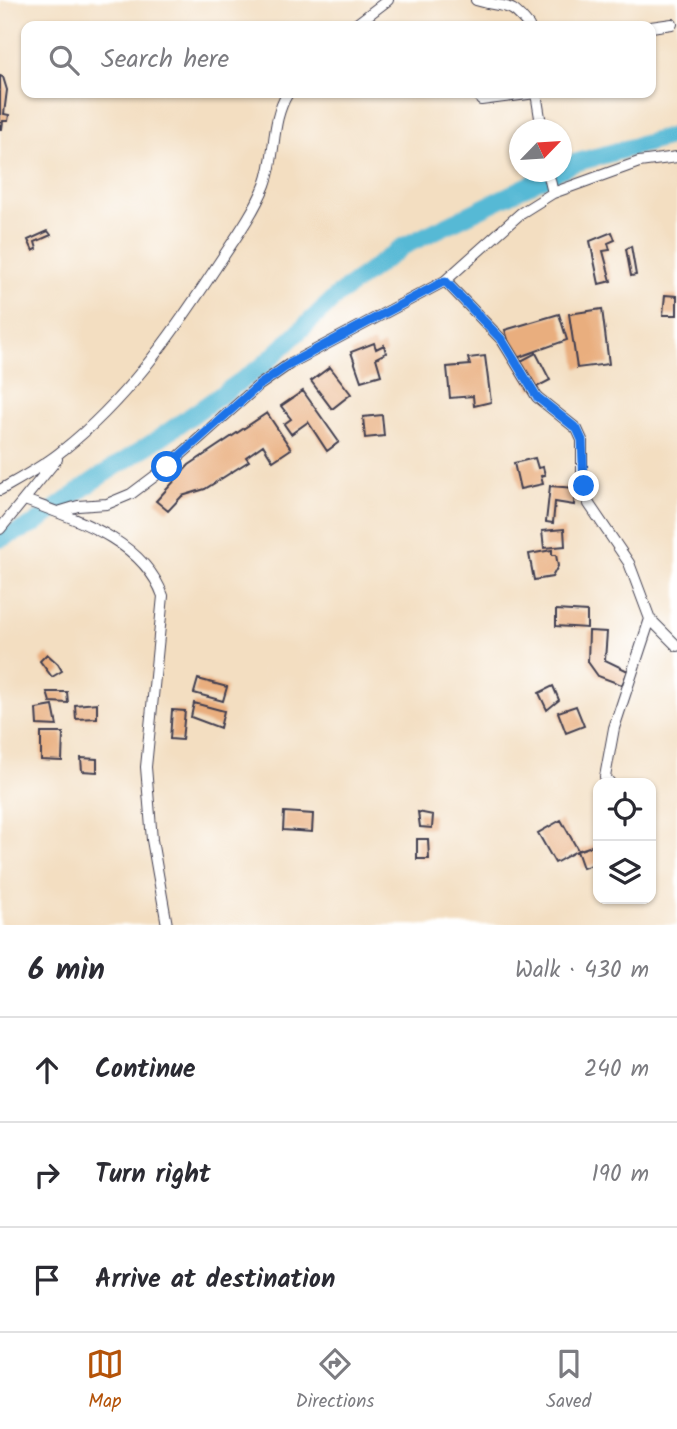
<!DOCTYPE html>
<html lang="en">
<head>
<meta charset="utf-8">
<style>
  :root { --surface:#fff; --page:#f7f7f7; --text:#2b2b33; --muted:#7c7c81; --line:#e1e1e2; --accent:#b45309 }
  body { margin:0; font-family:Kalam,sans-serif; background:var(--page); color:var(--text) }
  .controls { position:absolute; right:21px; bottom:21px; display:grid; overflow:hidden; border-radius:14px; box-shadow:0 2px 5px #0004 }
  .controls button { width:63px; height:63px; display:grid; place-items:center; padding:0; border:0; border-bottom:2px solid var(--line); background:var(--surface); color:var(--text); font:35px sans-serif }
  .compass { position:absolute; left:509px; top:119px; width:63px; height:63px; border-radius:50%; background:var(--surface); box-shadow:0 2px 5px #0004; rotate:65deg }
  .stop { position:absolute; width:21px; height:21px; margin:-16px; border:5px solid #1a73e8; border-radius:50%; background:#fff }
  .stop.end { background:#1a73e8; border-color:#fff; box-shadow:0 2px 7px #0008 }
  .list { margin:0; padding:0; list-style:none }
  h2 { display:flex; justify-content:space-between; align-items:center; height:91px; margin:0; padding:0 28px; font-size:30px }
  h2 small { font-size:23px; font-weight:400; color:var(--muted) }
  .list li { display:grid; grid-template-columns:46px 1fr auto; gap:21px; align-items:center; box-sizing:border-box; height:105px; padding:0 28px; border-top:2px solid var(--line) }
  .list b { display:block; font-size:26px; white-space:nowrap }
  .list em { font-size:23px; font-style:normal; color:var(--muted) }
  .icon { flex:none; width:38px; height:38px; fill:none; stroke:currentColor; stroke-width:2; stroke-linecap:round; stroke-linejoin:round }
  .map { position:relative; flex:none; width:677px; height:925px; overflow:hidden }
  .search { position:absolute; background:var(--surface); box-shadow:0 2px 5px #0004; left:21px; right:21px; top:21px; height:77px; display:flex; align-items:center; gap:18px; box-sizing:border-box; padding:0 24px; border-radius:14px; color:var(--muted); font-size:26px }
  .sheet { height:406px; background:var(--surface) }
  nav { display:flex; justify-content:space-around; align-items:center; box-sizing:border-box; height:98px; border-top:2px solid var(--line); background:var(--surface); font-size:19px; color:var(--muted) }
  nav a { display:grid; justify-items:center; gap:4px }
  nav .on { color:var(--accent) }
  .map>svg:first-child { display:block }
</style>
</head>
<body>
<div class="map">
<svg width="677" height="925" viewBox="0 0 677 925">
  <rect width="100%" height="100%" fill="#fff"/>
  <filter id="ink" filterUnits="userSpaceOnUse"><feTurbulence type="fractalNoise" baseFrequency=".0143" numOctaves="2"/><feDisplacementMap in="SourceGraphic" scale="14" xChannelSelector="R" yChannelSelector="G"/><feConvolveMatrix kernelMatrix="1 2 1 2 8 2 1 2 1" color-interpolation-filters="sRGB"/></filter>
  <filter id="wash" filterUnits="userSpaceOnUse"><feTurbulence type="fractalNoise" baseFrequency=".00686" numOctaves="4" result="noise"/><feDisplacementMap in="SourceGraphic" scale="28" xChannelSelector="R" yChannelSelector="G"/><feGaussianBlur stdDeviation="1.57" result="paint"/><feColorMatrix in="noise" values="0 0 0 0 0 0 0 0 0 0 0 0 0 0 0 0 0 1.4 0 .05"/><feComposite in="paint" operator="in"/></filter>
  <g filter="url(#wash)">
    <rect width="100%" height="100%" fill="#f3dec1"/>
    <g fill="none" stroke-linecap="round" stroke-linejoin="round">
      <path stroke="#57b9d5" stroke-width="18" d="M 562,169 L 574,163 L 677,135
        M 0,539 L 33,525 L 93,481 L 158,439 L 261,367 L 338,295 L 402,247 L 556,172"/>
    </g>
    <g id="blocks">
      <path fill="#e9ae7e" d="M 0,76 L 3,77 L 7,90 L 4,114 L 9,115 L 8,121 L 3,121 L 2,129 L 0,129 Z
        M 48,231 L 51,235 L 35,242 L 37,249 L 33,251 L 28,240 Z
        M 612,232 L 615,240 L 608,243 L 610,250 L 603,251 L 611,281 L 599,284 L 590,241 Z
        M 631,246 L 636,275 L 631,276 L 626,249 Z
        M 665,295 L 677,296 L 677,315 L 663,315 Z
        M 602,309 L 609,364 L 577,368 L 569,314 Z
        M 559,314 L 567,340 L 514,359 L 505,330 Z
        M 374,343 L 376,349 L 384,345 L 386,353 L 376,358 L 381,375 L 361,381 L 351,352 Z
        M 536,353 L 550,380 L 531,390 L 517,363 Z
        M 485,356 L 491,402 L 474,406 L 473,396 L 450,398 L 447,367 L 470,365 L 468,358 Z
        M 330,367 L 351,394 L 332,409 L 311,381 Z
        M 303,391 L 339,442 L 327,451 L 308,422 L 291,434 L 284,424 L 291,419 L 281,406 Z
        M 267,413 L 291,449 L 273,461 L 263,445 L 246,457 L 249,461 L 205,489 L 182,496 L 168,511 L 156,501 L 189,465 Z
        M 382,415 L 384,436 L 365,438 L 363,417 Z
        M 535,458 L 538,468 L 543,467 L 545,475 L 541,476 L 543,484 L 520,489 L 514,463 Z
        M 550,486 L 575,488 L 574,505 L 555,502 L 553,523 L 546,522 Z
        M 564,529 L 565,546 L 544,548 L 542,531 Z
        M 552,550 L 552,555 L 556,555 L 558,566 L 552,577 L 534,580 L 529,554 Z
        M 556,610 L 587,612 L 587,628 L 556,626 Z
        M 589,631 L 607,632 L 605,660 L 628,671 L 622,685 L 598,676 L 588,662 Z
        M 47,654 L 58,664 L 62,671 L 52,677 L 40,661 Z
        M 198,679 L 227,687 L 223,701 L 194,693 Z
        M 553,686 L 559,700 L 547,710 L 539,693 Z
        M 47,692 L 67,692 L 68,703 L 50,702 Z
        M 97,703 L 97,718 L 76,719 L 75,705 Z
        M 194,703 L 224,711 L 220,728 L 191,717 Z
        M 53,706 L 57,726 L 37,725 L 36,709 Z
        M 576,706 L 584,726 L 566,733 L 558,712 Z
        M 172,710 L 185,711 L 182,740 L 170,739 Z
        M 41,733 L 63,733 L 62,761 L 41,760 Z
        M 81,758 L 97,759 L 97,772 L 82,771 Z
        M 284,812 L 313,814 L 312,832 L 283,830 Z
        M 418,812 L 433,815 L 432,828 L 420,827 Z
        M 561,820 L 578,850 L 555,863 L 538,833 Z
        M 417,839 L 428,839 L 429,859 L 417,859 Z
        M 598,844 L 598,863 L 583,868 L 577,851 Z"/>
    </g>
  </g>
  <g filter="url(#ink)">
    <use href="#blocks" fill-opacity="0" stroke="#413e4f" stroke-width="2"/>
    <g fill="none" stroke-linecap="round" stroke-linejoin="round">
      <g stroke="#413e4f" stroke-width="12">
        <path id="minor" d="M 476,0 C 509,10 508,0 529,26
          M 354,26 L 388,0
          M 651,27 L 672,24
          M 536,93 L 542,130
          M 481,100 L 536,93
          M 548,172 L 553,193
          M 445,281 L 502,340 L 537,397 L 577,429 L 582,440 L 582,477 L 589,504 L 629,563 L 650,619 L 677,646
          M 0,490 C 21,478 44,466 63,450 C 124,402 171,336 213,272 C 231,244 253,215 265,185 C 277,154 270,122 288,93
          M 25,500 C 75,519 143,540 163,596 L 146,767 L 152,840 L 167,925
          M 58,512 L 78,506 L 107,504 L 131,494 L 167,467 L 258,386 L 291,363 L 445,281 L 521,213 L 553,193 L 639,162 L 677,157
          M 0,529 L 57,459
          M 610,783 L 605,777 L 614,728 L 650,619"/>
      </g>
      <use href="#minor" stroke="#fff" stroke-width="10"/>
    </g>
  </g>
  <g fill="none" stroke-linecap="round" stroke-linejoin="round" filter="url(#ink)">
    <path stroke="#1a73e8" stroke-width="9" d="M 167,467 L 258,386 L 291,363 L 445,281 L 502,340 L 537,397 L 577,429 L 582,440 L 584,486"/>
  </g>
</svg>
<div class="controls">
<button><svg class="icon" aria-label="locate" viewBox="0 0 24 24"><circle cx="12" cy="12" r="6"/><path d="M12 2v4M12 18v4M2 12h4M18 12h4"/></svg></button>
<button><svg class="icon" aria-label="layers" viewBox="0 0 24 24"><path d="M12 4l9 5-9 5-9-5zM3 14l9 5 9-5"/></svg></button>
</div>
<svg class="compass" viewBox="-18 -18 36 36"><path d="M0-13l5 13h-10z" fill="#e53935"/><path d="M0 13l5-13h-10z" fill="#7c7c81"/></svg>
<div class="stop" style="left:167px;top:467px"></div>
<div class="stop end" style="left:584px;top:486px"></div>
<div class="search"><svg class="icon" aria-label="search" viewBox="0 0 24 24"><circle cx="10" cy="10" r="6"/><path d="M15 15l6 6"/></svg>Search here</div>
</div>
<section class="sheet">
<h2>6 min<small>Walk · 430 m</small></h2>
<ul class="list">
<li><svg class="icon" aria-label="ahead" viewBox="0 0 24 24"><path d="M12 20V5M6 11l6-6 6 6"/></svg><div><b>Continue</b></div><em>240 m</em></li>
<li><svg class="icon" aria-label="right" viewBox="0 0 24 24"><path d="M7 20v-9h11M14 6l5 5-5 5"/></svg><div><b>Turn right</b></div><em>190 m</em></li>
<li><svg class="icon" aria-label="arrive" viewBox="0 0 24 24"><path d="M6 21V4h12l-3 4 3 4H6"/></svg><div><b>Arrive at destination</b></div></li>
</ul>
</section>
<nav>
<a class="on"><svg class="icon" aria-label="map" viewBox="0 0 24 24"><path d="M3 6l6-2 6 2 6-2v14l-6 2-6-2-6 2zM9 4v14M15 6v14"/></svg>Map</a>
<a><svg class="icon" aria-label="directions" viewBox="0 0 24 24"><path d="M12 3l9 9-9 9-9-9zM9 14v-3h6M13 9l2 2-2 2"/></svg>Directions</a>
<a><svg class="icon" aria-label="saved" viewBox="0 0 24 24"><path d="M7 4h10v16l-5-4-5 4z"/></svg>Saved</a>
</nav>
</body>
</html>
